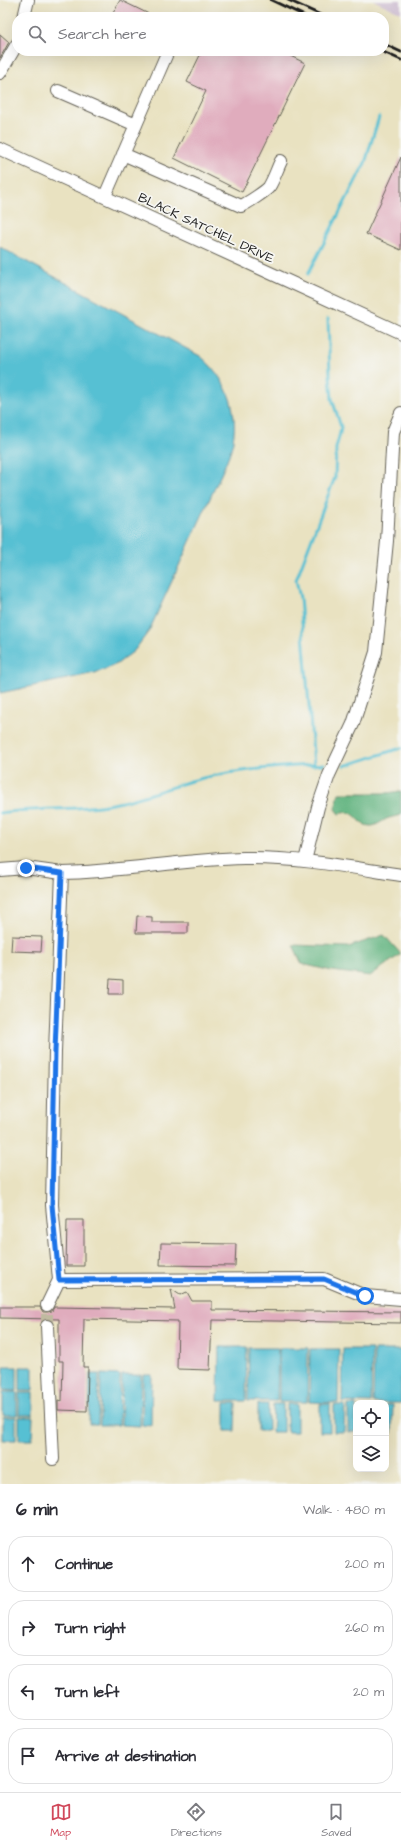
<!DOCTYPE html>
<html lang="en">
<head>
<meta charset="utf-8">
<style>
  :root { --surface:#fff; --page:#f7f7f7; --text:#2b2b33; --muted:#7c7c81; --line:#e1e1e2; --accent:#d1495b }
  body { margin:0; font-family:"Architects Daughter",sans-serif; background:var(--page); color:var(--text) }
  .controls { position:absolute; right:12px; bottom:12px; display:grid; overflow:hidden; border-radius:8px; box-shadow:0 4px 16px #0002 }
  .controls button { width:36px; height:36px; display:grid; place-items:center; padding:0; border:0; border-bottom:1px solid var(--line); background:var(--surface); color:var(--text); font:20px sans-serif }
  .stop { position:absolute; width:12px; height:12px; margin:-9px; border:3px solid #1a73e8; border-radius:50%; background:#fff }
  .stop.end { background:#1a73e8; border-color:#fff; box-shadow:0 1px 4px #0008 }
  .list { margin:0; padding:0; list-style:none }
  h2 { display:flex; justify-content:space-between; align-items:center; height:52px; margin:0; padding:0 16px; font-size:17px }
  h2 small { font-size:13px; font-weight:400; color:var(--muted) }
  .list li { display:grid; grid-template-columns:26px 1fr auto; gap:12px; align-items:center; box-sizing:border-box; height:56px; margin:0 8px 8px; padding:0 8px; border:1px solid var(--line); border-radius:16px }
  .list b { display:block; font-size:15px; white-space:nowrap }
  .list em { font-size:13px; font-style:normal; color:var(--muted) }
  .icon { flex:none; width:22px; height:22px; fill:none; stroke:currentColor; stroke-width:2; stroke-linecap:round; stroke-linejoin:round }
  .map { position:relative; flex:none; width:401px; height:1484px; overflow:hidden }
  .search { position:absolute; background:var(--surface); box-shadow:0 4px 16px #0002; left:12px; right:12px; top:12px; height:44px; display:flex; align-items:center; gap:10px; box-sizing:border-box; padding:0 14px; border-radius:16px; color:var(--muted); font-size:15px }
  .sheet { height:308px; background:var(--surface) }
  nav { display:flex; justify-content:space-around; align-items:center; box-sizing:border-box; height:56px; border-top:1px solid var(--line); background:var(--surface); font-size:11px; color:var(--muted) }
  nav a { display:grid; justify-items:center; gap:2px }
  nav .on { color:var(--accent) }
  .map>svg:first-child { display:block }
</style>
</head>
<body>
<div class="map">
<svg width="401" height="1484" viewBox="0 0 401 1484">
  <rect width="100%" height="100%" fill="#f6f6f2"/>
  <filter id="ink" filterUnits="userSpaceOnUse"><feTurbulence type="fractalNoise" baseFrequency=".025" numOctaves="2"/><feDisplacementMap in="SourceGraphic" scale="8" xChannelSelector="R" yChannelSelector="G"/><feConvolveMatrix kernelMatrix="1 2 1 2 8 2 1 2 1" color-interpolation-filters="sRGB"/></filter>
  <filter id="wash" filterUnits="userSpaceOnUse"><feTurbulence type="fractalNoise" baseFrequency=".012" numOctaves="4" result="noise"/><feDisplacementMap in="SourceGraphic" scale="16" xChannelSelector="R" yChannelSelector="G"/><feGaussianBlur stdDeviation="0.9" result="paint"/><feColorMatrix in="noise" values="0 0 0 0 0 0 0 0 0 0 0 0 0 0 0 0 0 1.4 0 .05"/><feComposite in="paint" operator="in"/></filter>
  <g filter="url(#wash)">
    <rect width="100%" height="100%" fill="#e9e2c1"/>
    <path fill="#cebed1" d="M 373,0 L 401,0 L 401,13 Z"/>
    <path fill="#66b683" stroke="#416950" d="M 401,791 L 401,815 C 397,816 393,817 389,818 C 383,820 377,826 371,826 C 356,826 358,807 339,814 L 335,809 L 339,793 L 387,793 Z
      M 384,935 L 401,954 L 370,976 L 332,971 L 302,964 L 293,945 L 348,947 Z"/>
    <path fill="#57c0d3" stroke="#3a6e78" d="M 0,247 L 200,356 C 225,376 239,408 233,441 C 231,451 227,460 223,470 L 149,631 L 134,651 L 117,664 L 106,669 L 95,673 L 0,693 Z
      M 219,1347 L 247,1347 L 246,1401 L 218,1401 Z
      M 249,1348 L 278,1348 L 277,1401 L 248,1401 Z
      M 279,1348 L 308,1348 L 307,1402 L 279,1402 Z
      M 310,1349 L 339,1349 L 338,1403 L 309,1402 Z
      M 343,1349 L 372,1349 L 371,1403 L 342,1402 Z
      M 374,1350 L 401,1350 L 401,1403 L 373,1403 Z
      M 4,1367 L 17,1367 L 17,1391 L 3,1390 Z
      M 20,1367 L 33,1367 L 33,1391 L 20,1391 Z
      M 90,1374 L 99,1374 L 98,1424 L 89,1424 Z
      M 101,1374 L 120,1375 L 119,1425 L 100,1425 Z
      M 122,1375 L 141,1375 L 140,1426 L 121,1425 Z
      M 143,1375 L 152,1375 L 151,1426 L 142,1425 Z
      M 3,1392 L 17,1392 L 17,1415 L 3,1415 Z
      M 19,1393 L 33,1393 L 33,1415 L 19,1415 Z
      M 225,1403 L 236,1403 L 235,1431 L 225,1431 Z
      M 258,1404 L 268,1404 L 268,1431 L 258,1431 Z
      M 273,1404 L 283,1404 L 283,1432 L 272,1432 Z
      M 287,1404 L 297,1404 L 297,1432 L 287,1432 Z
      M 320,1404 L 330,1404 L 330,1432 L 320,1432 Z
      M 334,1405 L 345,1405 L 344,1432 L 334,1432 Z
      M 348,1405 L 356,1405 L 356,1432 L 348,1432 Z
      M 386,1405 L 393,1405 L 392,1433 L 386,1433 Z
      M 3,1417 L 16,1417 L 16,1440 L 3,1440 Z
      M 19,1417 L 33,1417 L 32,1440 L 19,1440 Z"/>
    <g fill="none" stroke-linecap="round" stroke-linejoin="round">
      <path stroke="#57c0d3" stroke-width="3" d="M 308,274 L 365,163 L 379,117
        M 314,765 L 300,598 L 296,580 L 335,477 L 336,448 L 340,433 L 341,427 L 332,399 L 330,376 L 328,319
        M 344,766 L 401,748
        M 0,813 C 37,807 75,811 112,804 C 139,799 165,789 191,781 C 234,769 281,767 324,764"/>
    </g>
    <g id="blocks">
      <path fill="#e0acbd" d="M 120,0 L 155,17 L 111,17 Z
        M 0,34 L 9,42 L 0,58 Z
        M 202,51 L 280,51 L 305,63 L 242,192 L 174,158 L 206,91 L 187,82 Z
        M 401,157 L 401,250 L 366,234 Z
        M 137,916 L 152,917 L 152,922 L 188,922 L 188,933 L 136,933 Z
        M 12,936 L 42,937 L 41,952 L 11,951 Z
        M 110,979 L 123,980 L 123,994 L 109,994 Z
        M 67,1220 L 84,1220 L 84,1266 L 66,1266 Z
        M 161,1243 L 236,1244 L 235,1266 L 160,1265 Z
        M 171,1289 L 180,1295 L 187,1292 L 192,1301 L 212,1301 L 212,1310 L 401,1312 L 401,1323 L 212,1320 L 210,1370 L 177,1369 L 178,1321 L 84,1319 L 83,1367 L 88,1367 L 87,1411 L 58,1410 L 58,1400 L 62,1401 L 63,1361 L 59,1361 L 59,1319 L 0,1318 L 0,1307 L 40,1307 L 43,1312 L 47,1312 L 52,1311 L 54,1307 L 175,1309 Z"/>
    </g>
  </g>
  <g filter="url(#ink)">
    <use href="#blocks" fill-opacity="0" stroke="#646156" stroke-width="1"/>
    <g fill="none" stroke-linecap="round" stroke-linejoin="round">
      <path stroke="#c0baa0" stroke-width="12" stroke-dasharray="12 6" stroke-linecap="butt" d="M 47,1326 L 47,1305"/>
      <g stroke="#646156" stroke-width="14">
        <path id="minor" d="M 24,17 L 28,0
          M 0,73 L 17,44
          M 58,91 L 136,125
          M 0,149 L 401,333
          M 123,154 L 241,206 C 246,204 266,191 269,187 C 274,179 277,169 281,161
          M 105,196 L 168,51
          M 305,861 L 318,807 L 329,775 L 353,724 L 376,652 L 387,541 L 393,432 L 401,413
          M 0,870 L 26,868 L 62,873
          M 59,1280 L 324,1279 L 365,1296 L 401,1299
          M 47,1305 L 59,1280 L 52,1205 L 55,1051 L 62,873 C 123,872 183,859 244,858 C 297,857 349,867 401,875
          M 47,1326 L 53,1459"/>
      </g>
      <use href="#minor" stroke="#fff" stroke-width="12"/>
      <path stroke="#1c1c1c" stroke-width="3" d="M 271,0 L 307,17
        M 288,0 L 325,17
        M 384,44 L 401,52
        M 381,51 L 401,60"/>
    </g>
  </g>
  <g fill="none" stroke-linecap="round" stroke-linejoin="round" filter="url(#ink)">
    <path stroke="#1a73e8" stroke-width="5" d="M 26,868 L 62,873 L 55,1051 L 52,1205 L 59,1280 L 324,1279 L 365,1296"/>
  </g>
  <g text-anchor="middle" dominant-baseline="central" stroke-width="3.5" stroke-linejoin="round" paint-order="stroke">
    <g font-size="13" fill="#1c1c1c" stroke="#f6f6f2">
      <text transform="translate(206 228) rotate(25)">BLACK SATCHEL DRIVE</text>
    </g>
  </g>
</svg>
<div class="controls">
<button><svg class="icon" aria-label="locate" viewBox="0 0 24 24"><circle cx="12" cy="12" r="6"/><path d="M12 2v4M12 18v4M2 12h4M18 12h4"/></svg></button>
<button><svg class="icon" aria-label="layers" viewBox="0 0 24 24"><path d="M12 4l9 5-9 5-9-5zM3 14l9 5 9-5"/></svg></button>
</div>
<div class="stop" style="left:365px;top:1296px"></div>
<div class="stop end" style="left:26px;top:868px"></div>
<div class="search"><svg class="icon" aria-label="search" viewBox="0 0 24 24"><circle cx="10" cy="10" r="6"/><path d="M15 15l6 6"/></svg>Search here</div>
</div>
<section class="sheet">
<h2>6 min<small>Walk · 480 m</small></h2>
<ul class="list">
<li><svg class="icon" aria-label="ahead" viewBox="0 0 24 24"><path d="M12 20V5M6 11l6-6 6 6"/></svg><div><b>Continue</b></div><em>200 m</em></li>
<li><svg class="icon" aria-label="right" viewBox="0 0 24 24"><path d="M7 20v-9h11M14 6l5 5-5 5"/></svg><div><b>Turn right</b></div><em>260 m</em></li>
<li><svg class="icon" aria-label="left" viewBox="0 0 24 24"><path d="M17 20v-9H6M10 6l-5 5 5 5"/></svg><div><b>Turn left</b></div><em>20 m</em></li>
<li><svg class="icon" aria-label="arrive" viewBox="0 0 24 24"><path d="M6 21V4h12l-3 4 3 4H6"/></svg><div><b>Arrive at destination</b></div></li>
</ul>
</section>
<nav>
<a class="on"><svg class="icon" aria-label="map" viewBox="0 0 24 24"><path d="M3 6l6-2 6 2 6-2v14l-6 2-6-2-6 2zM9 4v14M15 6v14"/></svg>Map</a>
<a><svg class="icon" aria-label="directions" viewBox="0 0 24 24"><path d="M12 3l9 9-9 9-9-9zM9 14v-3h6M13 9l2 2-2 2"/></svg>Directions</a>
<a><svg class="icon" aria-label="saved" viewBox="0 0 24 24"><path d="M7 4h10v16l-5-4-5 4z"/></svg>Saved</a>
</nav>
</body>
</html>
